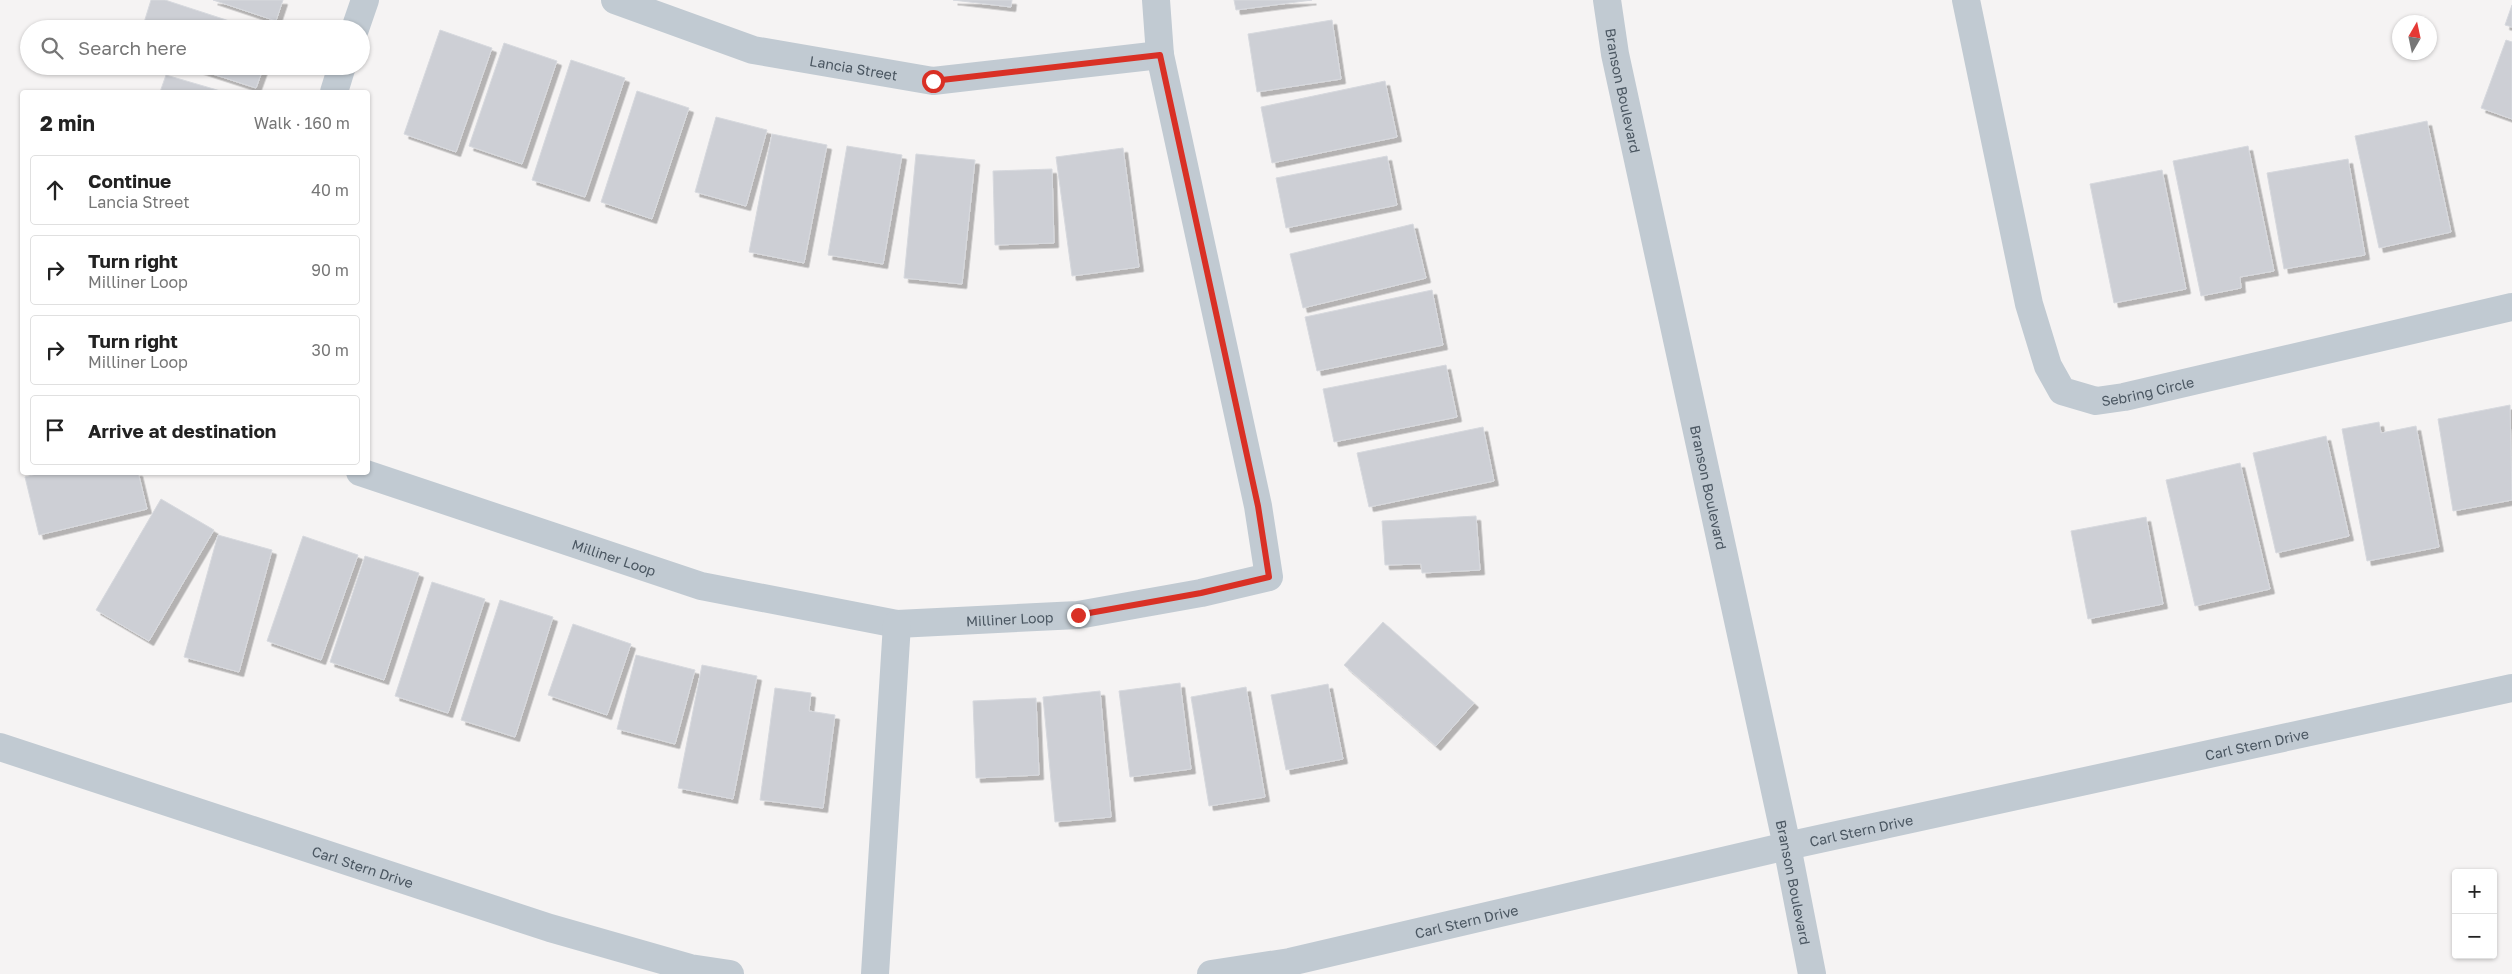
<!DOCTYPE html>
<html lang="en">
<head>
<meta charset="utf-8">
<style>
  :root { --surface:#fff; --page:#f6f6f6; --text:#222; --muted:#767676; --line:#e0e0e0 }
  body { margin:0; font-family:"Golos Text",sans-serif; background:var(--page); color:var(--text) }
  .controls { position:absolute; right:15px; bottom:15px; display:grid; overflow:hidden; border-radius:5px; box-shadow:0 1px 4px #0004 }
  .controls button { width:45px; height:45px; display:grid; place-items:center; padding:0; border:0; border-bottom:1px solid var(--line); background:var(--surface); color:var(--text); font:25px sans-serif }
  .compass { position:absolute; left:2392px; top:15px; width:45px; height:45px; border-radius:50%; background:var(--surface); box-shadow:0 1px 4px #0004; rotate:9deg }
  .stop { position:absolute; width:15px; height:15px; margin:-11px; border:4px solid #d93025; border-radius:50%; background:#fff }
  .stop.end { background:#d93025; border-color:#fff; box-shadow:0 1px 5px #0008 }
  .list { margin:0; padding:0; list-style:none }
  h2 { display:flex; justify-content:space-between; align-items:center; height:65px; margin:0; padding:0 20px; font-size:21px }
  h2 small { font-size:16px; font-weight:400; color:var(--muted) }
  .list li { display:grid; grid-template-columns:32px 1fr auto; gap:15px; align-items:center; box-sizing:border-box; height:70px; margin:0 10px 10px; padding:0 10px; border:1px solid var(--line); border-radius:5px }
  .list b { display:block; font-size:19px; white-space:nowrap }
  .list p { margin:0; font-size:16px; white-space:nowrap; color:var(--muted) }
  .list em { font-size:16px; font-style:normal; color:var(--muted) }
  .icon { flex:none; width:28px; height:28px; fill:none; stroke:currentColor; stroke-width:2; stroke-linecap:round; stroke-linejoin:round }
  .map { position:relative; flex:none; width:2512px; height:974px; overflow:hidden }
  .search { position:absolute; background:var(--surface); box-shadow:0 1px 4px #0004; left:20px; top:20px; width:350px; height:55px; display:flex; align-items:center; gap:12px; box-sizing:border-box; padding:0 18px; border-radius:28px; color:var(--muted); font-size:19px }
  .panel { position:absolute; background:var(--surface); box-shadow:0 1px 4px #0004; left:20px; top:90px; width:350px; height:385px; border-radius:5px }
  .map>svg:first-child { display:block }
</style>
</head>
<body>
<div class="map">
<svg width="2512" height="974" viewBox="0 0 2512 974">
  <defs>
    <filter id="shadow"><feDropShadow dx="4.5" dy="4.5" stdDeviation="0" flood-color="#0004"/></filter>
  </defs>
  <rect width="100%" height="100%" fill="#f5f3f3"/>
  <path fill="#cdcfd5" stroke="#d7d9de" filter="url(#shadow)" d="M 151,0 L 165,0 L 254,29 L 142,29 Z
    M 213,0 L 283,0 L 276,21 Z
    M 953,0 L 1012,0 L 1011,7 Z
    M 1234,0 L 1312,0 L 1236,10 Z
    M 2512,5 L 2512,27 L 2505,25 Z
    M 1332,20 L 1341,79 L 1257,92 L 1248,34 Z
    M 440,30 L 492,48 L 456,152 L 404,134 Z
    M 2506,40 L 2512,42 L 2512,119 L 2481,108 Z
    M 504,43 L 557,61 L 522,164 L 469,146 Z
    M 571,60 L 625,78 L 585,197 L 532,180 Z
    M 188,66 L 264,66 L 256,88 Z
    M 166,75 L 224,92 L 160,92 Z
    M 1385,81 L 1397,137 L 1272,163 L 1261,107 Z
    M 637,91 L 689,108 L 652,219 L 601,202 Z
    M 716,117 L 767,130 L 746,206 L 695,192 Z
    M 2427,121 L 2451,232 L 2379,248 L 2355,136 Z
    M 772,134 L 827,145 L 804,263 L 749,252 Z
    M 847,146 L 902,155 L 883,264 L 828,255 Z
    M 2248,146 L 2274,271 L 2240,277 L 2241,288 L 2201,296 L 2173,161 Z
    M 1123,148 L 1139,267 L 1072,276 L 1056,157 Z
    M 916,154 L 975,160 L 962,284 L 904,278 Z
    M 1387,156 L 1397,205 L 1286,228 L 1276,178 Z
    M 2348,159 L 2365,255 L 2284,269 L 2267,173 Z
    M 1052,169 L 1054,243 L 995,245 L 993,171 Z
    M 2162,170 L 2186,289 L 2114,303 L 2090,184 Z
    M 1413,224 L 1426,278 L 1303,308 L 1290,254 Z
    M 1432,290 L 1443,345 L 1317,371 L 1305,317 Z
    M 1446,365 L 1457,417 L 1334,442 L 1323,389 Z
    M 2510,405 L 2512,500 L 2453,511 L 2438,419 Z
    M 2379,422 L 2381,433 L 2416,426 L 2439,547 L 2367,561 L 2342,429 Z
    M 1483,427 L 1494,481 L 1369,507 L 1357,453 Z
    M 2326,436 L 2349,536 L 2276,553 L 2253,453 Z
    M 2240,463 L 2270,589 L 2195,606 L 2166,480 Z
    M 44,472 L 138,472 L 147,509 L 39,535 L 25,477 Z
    M 161,499 L 214,530 L 149,641 L 96,610 Z
    M 1476,516 L 1480,570 L 1422,573 L 1421,564 L 1385,565 L 1382,521 Z
    M 2146,517 L 2163,604 L 2088,619 L 2071,531 Z
    M 218,535 L 272,550 L 239,672 L 184,657 Z
    M 303,536 L 358,555 L 321,660 L 267,641 Z
    M 365,556 L 419,573 L 384,680 L 330,662 Z
    M 432,582 L 485,599 L 448,713 L 395,696 Z
    M 500,600 L 553,617 L 515,737 L 461,720 Z
    M 1383,622 L 1474,703 L 1436,746 L 1344,665 Z
    M 573,624 L 631,644 L 607,715 L 548,695 Z
    M 636,655 L 695,670 L 675,744 L 617,729 Z
    M 702,665 L 757,676 L 733,799 L 678,788 Z
    M 1180,683 L 1191,769 L 1130,777 L 1119,691 Z
    M 1328,684 L 1343,759 L 1286,770 L 1271,695 Z
    M 1246,687 L 1265,797 L 1209,806 L 1191,697 Z
    M 775,688 L 811,693 L 809,711 L 835,715 L 823,808 L 760,800 Z
    M 1100,691 L 1111,817 L 1055,822 L 1043,697 Z
    M 1036,698 L 1039,775 L 976,778 L 973,701 Z"/>
  <g fill="none" stroke-linecap="round" stroke-linejoin="round">
    <g stroke="#c1cad2" stroke-width="28">
      <path id="s1" d="M 615,0 L 753,50 L 933,81 L 1160,55"/>
      <path id="s2" d="M 1607,0 L 1615,54 L 1787,846 L 1812,974"/>
      <path id="s3" d="M 1966,0 L 2029,304 L 2048,366 L 2062,391 L 2096,401 L 2124,397 L 2512,307"/>
      <path d="M 355,29 L 365,0"/>
      <path d="M 334,92 L 342,66"/>
      <path id="s4" d="M 360,472 L 701,586 L 897,624 L 1078,615 L 1201,593 L 1269,577 L 1258,506 L 1160,55 L 1156,0"/>
      <path id="s5" d="M 0,747 L 550,928 L 690,968 L 730,974"/>
      <path d="M 875,974 L 897,624"/>
      <path id="s6" d="M 1211,974 L 1290,962 L 1787,846 L 2512,688"/>
    </g>
  </g>
  <g fill="none" stroke-linecap="round" stroke-linejoin="round">
    <path stroke="#d93025" stroke-width="6" d="M 933,81 L 1160,55 L 1258,506 L 1269,577 L 1201,593 L 1078,615"/>
  </g>
  <g text-anchor="middle" dominant-baseline="central" stroke-width="4" stroke-linejoin="round" paint-order="stroke">
    <g font-size="14" fill="#4a5661" stroke="#fff">
      <text stroke="none"><textPath href="#s1" startOffset="249">Lancia Street</textPath></text>
      <text stroke="none"><textPath href="#s2" startOffset="92">Branson Boulevard</textPath></text>
      <text stroke="none"><textPath href="#s3" startOffset="492">Sebring Circle</textPath></text>
      <text stroke="none"><textPath href="#s2" startOffset="498">Branson Boulevard</textPath></text>
      <text stroke="none"><textPath href="#s4" startOffset="268">Milliner Loop</textPath></text>
      <text stroke="none"><textPath href="#s4" startOffset="672">Milliner Loop</textPath></text>
      <text stroke="none"><textPath href="#s6" startOffset="1071">Carl Stern Drive</textPath></text>
      <text stroke="none"><textPath href="#s6" startOffset="666">Carl Stern Drive</textPath></text>
      <text stroke="none"><textPath href="#s5" startOffset="382">Carl Stern Drive</textPath></text>
      <text stroke="none"><textPath href="#s2" startOffset="902">Branson Boulevard</textPath></text>
      <text stroke="none"><textPath href="#s6" startOffset="261">Carl Stern Drive</textPath></text>
    </g>
  </g>
</svg>
<div class="controls">
<button>+</button>
<button>−</button>
</div>
<svg class="compass" viewBox="-18 -18 36 36"><path d="M0-13l5 13h-10z" fill="#e53935"/><path d="M0 13l5-13h-10z" fill="#767676"/></svg>
<div class="stop" style="left:933px;top:81px"></div>
<div class="stop end" style="left:1078px;top:615px"></div>
<div class="search"><svg class="icon" aria-label="search" viewBox="0 0 24 24"><circle cx="10" cy="10" r="6"/><path d="M15 15l6 6"/></svg>Search here</div>
<section class="panel">
<h2>2 min<small>Walk · 160 m</small></h2>
<ul class="list">
<li><svg class="icon" aria-label="ahead" viewBox="0 0 24 24"><path d="M12 20V5M6 11l6-6 6 6"/></svg><div><b>Continue</b><p>Lancia Street</p></div><em>40 m</em></li>
<li><svg class="icon" aria-label="right" viewBox="0 0 24 24"><path d="M7 20v-9h11M14 6l5 5-5 5"/></svg><div><b>Turn right</b><p>Milliner Loop</p></div><em>90 m</em></li>
<li><svg class="icon" aria-label="right" viewBox="0 0 24 24"><path d="M7 20v-9h11M14 6l5 5-5 5"/></svg><div><b>Turn right</b><p>Milliner Loop</p></div><em>30 m</em></li>
<li><svg class="icon" aria-label="arrive" viewBox="0 0 24 24"><path d="M6 21V4h12l-3 4 3 4H6"/></svg><div><b>Arrive at destination</b></div></li>
</ul>
</section>
</div>
</body>
</html>
